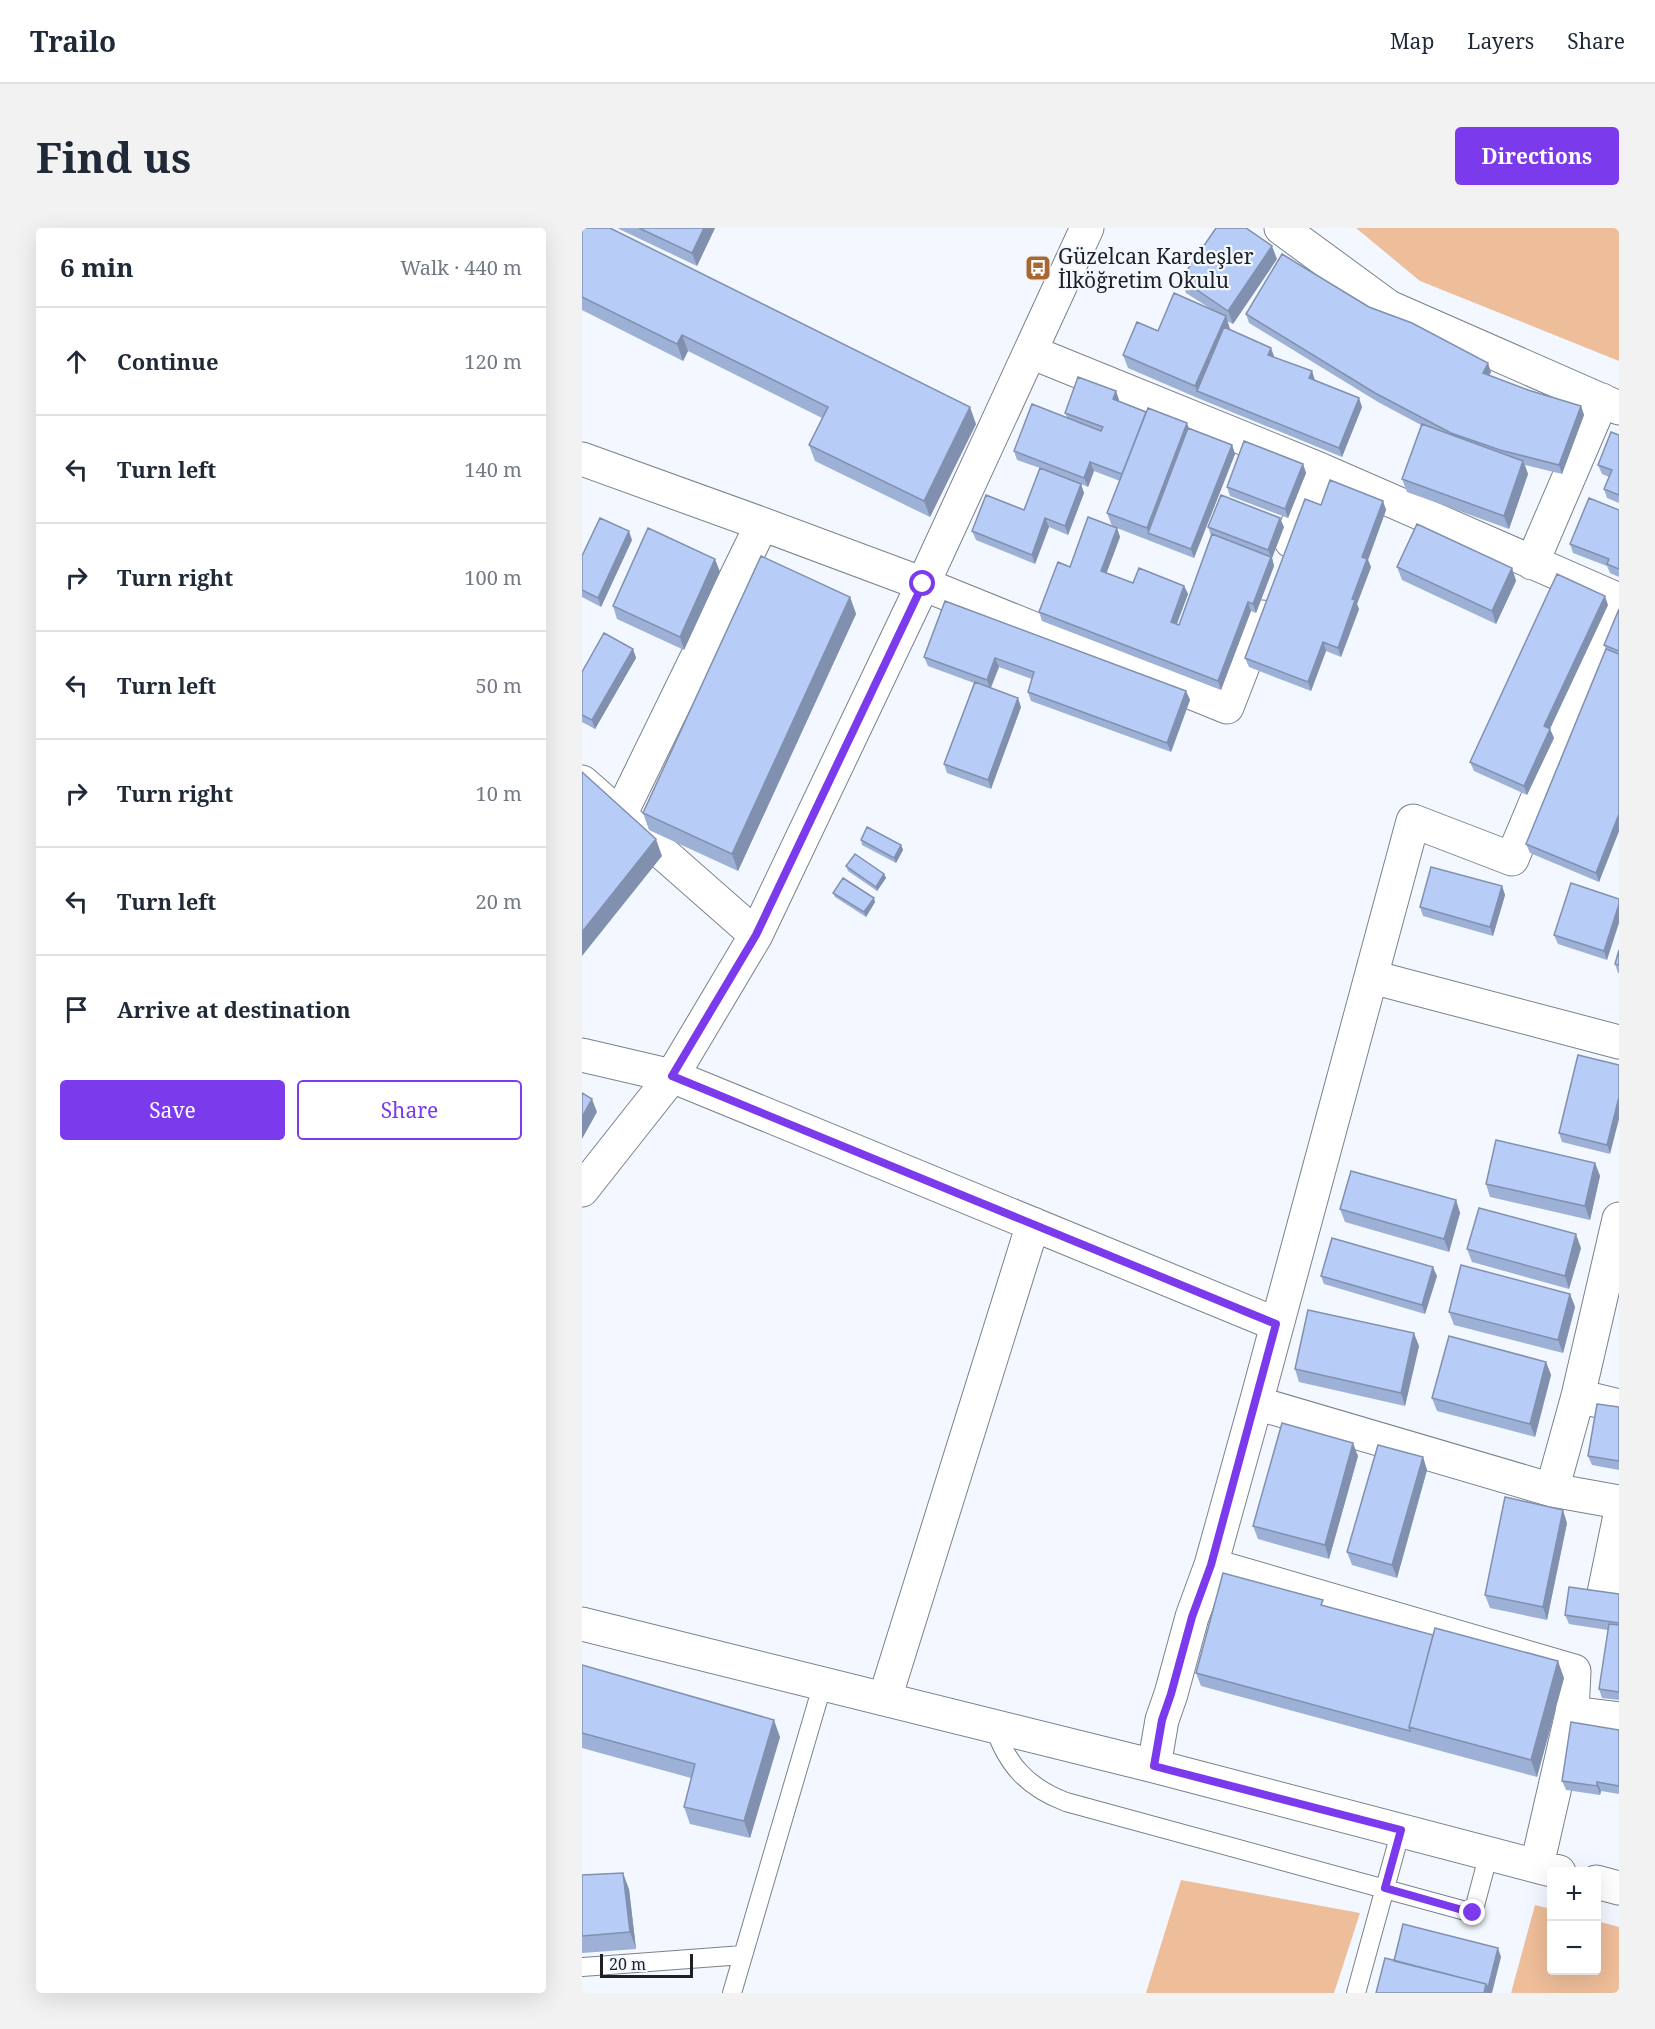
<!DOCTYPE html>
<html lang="en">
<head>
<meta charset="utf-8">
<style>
  :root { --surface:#fff; --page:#f2f2f3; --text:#1f2937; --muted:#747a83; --line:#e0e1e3; --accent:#7c3aed }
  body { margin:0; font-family:"Noto Serif",serif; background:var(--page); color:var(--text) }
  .controls { position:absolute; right:18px; bottom:18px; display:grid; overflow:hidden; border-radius:6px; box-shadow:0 6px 24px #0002 }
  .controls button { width:54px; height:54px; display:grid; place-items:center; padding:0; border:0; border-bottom:2px solid var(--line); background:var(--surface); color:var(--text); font:30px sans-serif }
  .scale { position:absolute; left:18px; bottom:15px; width:93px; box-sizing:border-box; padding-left:6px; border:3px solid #1e2024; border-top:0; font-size:16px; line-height:21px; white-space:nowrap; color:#1e2024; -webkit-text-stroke:4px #f3f7ff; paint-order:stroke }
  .stop { position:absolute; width:18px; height:18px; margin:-14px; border:4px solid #7c3aed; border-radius:50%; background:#fff }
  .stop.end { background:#7c3aed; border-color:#fff; box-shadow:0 2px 6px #0008 }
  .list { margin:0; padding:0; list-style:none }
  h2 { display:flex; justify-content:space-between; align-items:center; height:78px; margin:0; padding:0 24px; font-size:26px }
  h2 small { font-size:20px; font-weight:400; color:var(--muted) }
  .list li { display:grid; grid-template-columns:39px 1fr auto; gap:18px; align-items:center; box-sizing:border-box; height:108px; padding:0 24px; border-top:2px solid var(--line) }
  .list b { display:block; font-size:22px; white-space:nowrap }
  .list em { font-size:20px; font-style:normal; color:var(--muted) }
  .actions { display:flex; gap:12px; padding:18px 24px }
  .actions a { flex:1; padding:14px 0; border:2px solid var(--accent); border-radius:6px; text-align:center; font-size:21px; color:var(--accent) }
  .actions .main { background:var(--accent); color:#fff }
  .icon { flex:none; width:33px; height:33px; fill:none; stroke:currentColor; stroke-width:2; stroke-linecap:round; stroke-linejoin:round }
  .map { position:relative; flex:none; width:1037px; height:1765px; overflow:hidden; border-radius:6px }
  header { display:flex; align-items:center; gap:36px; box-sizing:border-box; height:84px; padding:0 30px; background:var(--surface); border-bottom:2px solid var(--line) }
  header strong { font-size:28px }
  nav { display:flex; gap:33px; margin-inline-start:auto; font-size:21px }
  .intro { display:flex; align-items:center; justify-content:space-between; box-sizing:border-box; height:144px; padding:0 36px }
  h1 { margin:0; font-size:42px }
  .button { padding:15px 27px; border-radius:6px; background:var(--accent); color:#fff; font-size:21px; font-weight:700 }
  main { display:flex; gap:36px; padding:0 36px }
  aside { flex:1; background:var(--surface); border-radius:6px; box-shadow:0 6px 24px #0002 }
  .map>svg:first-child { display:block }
</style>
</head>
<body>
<header>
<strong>Trailo</strong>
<nav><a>Map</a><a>Layers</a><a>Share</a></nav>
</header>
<div class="intro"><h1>Find us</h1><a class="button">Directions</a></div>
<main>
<aside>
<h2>6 min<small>Walk · 440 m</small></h2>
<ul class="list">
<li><svg class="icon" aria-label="ahead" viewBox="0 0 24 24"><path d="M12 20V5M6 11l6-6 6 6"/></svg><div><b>Continue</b></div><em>120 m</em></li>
<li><svg class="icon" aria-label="left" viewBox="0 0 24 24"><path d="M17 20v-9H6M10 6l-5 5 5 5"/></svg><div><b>Turn left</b></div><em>140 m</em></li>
<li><svg class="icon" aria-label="right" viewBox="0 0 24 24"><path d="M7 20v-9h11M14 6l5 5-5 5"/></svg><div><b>Turn right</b></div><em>100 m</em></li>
<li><svg class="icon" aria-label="left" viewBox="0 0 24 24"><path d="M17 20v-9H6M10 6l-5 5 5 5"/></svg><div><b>Turn left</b></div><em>50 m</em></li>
<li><svg class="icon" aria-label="right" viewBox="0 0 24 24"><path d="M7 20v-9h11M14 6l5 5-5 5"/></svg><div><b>Turn right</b></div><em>10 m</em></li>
<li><svg class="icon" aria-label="left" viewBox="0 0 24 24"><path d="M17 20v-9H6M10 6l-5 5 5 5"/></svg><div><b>Turn left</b></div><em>20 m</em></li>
<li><svg class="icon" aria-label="arrive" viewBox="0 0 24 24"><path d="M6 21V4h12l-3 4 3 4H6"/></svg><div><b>Arrive at destination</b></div></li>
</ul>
<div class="actions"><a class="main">Save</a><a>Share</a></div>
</aside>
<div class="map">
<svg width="1037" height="1765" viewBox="0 0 1037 1765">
  <rect width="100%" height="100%" fill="#f3f7ff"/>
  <path fill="#eebd99" d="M 774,0 L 1037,0 L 1037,133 L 838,53 Z
    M 599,1652 L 778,1685 L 752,1765 L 564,1765 Z
    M 953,1677 L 969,1681 L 969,1742 L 1014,1742 L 1015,1693 L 1037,1699 L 1037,1765 L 929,1765 Z"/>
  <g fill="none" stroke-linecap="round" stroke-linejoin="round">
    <g stroke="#7c818a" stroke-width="20">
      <path id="lane" d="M 412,1498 C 425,1537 445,1559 484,1574 L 891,1685 L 907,1625
        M 0,1739 L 161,1727
        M 150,1765 L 241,1455
        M 774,1765 L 819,1602"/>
    </g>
    <g stroke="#7c818a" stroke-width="35">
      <path id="street" d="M 699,0 L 807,79 L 1037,180
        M 449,124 L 737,241 L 1037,372
        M 0,231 L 180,296 L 341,356 L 645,479 L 680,389
        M 709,313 L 737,241
        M 950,335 L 1020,172
        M 0,554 L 174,707
        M 38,587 L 180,296
        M 790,749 L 1037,814
        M 0,827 L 90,848 L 694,1096
        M 0,962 L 90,848 L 174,707 L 341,356 L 505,0
        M 996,1168 L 1037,1178
        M 674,1175 L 831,593 L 930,631 L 1037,376
        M 970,1262 L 996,1168 L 1037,991
        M 1037,1292 L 1022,1365 L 1037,1367
        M 629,1337 L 992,1443 L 990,1485 L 955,1637
        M 0,1396 L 572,1538 L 977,1644
        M 303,1470 L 451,996
        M 990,1485 L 1037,1491
        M 572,1538 L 580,1492 L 589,1466 L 610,1389 L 629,1337 L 674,1175 L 970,1262 L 1037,1274
        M 1014,1654 L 1037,1660"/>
    </g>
    <use href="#lane" stroke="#fff" stroke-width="18"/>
    <use href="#street" stroke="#fff" stroke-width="33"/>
  </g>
  <path fill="#9db0d5" d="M 36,0 L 133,0 L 115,38 L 37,1 Z
    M 0,1 L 394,196 L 348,289 L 233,233 L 227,217 L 240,190 L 106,123 L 101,133 L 0,82 Z
    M 695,31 L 651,96 L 645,93 L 648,102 L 692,129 L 780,179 L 760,229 L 618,171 L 546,140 L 541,127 L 576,103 L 629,81 L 604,65 L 599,51 Z
    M 787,79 L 909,144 L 907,147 L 946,162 L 999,178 L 1002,187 L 980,246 L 943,237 L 946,246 L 927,301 L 825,264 L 820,251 L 839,197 L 796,174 L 667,95 L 664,86 Z
    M 534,163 L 537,172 L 537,173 L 650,217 L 653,226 L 612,330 L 535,300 L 538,309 L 524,345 L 551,355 L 602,358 L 606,366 L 595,396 L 597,397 L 629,307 L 626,299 L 702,299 L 690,330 L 692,338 L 674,385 L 669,383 L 639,462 L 460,393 L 457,384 L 488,339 L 530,298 L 525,285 L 538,253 L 512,243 L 506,259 L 499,256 L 502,265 L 486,307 L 467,299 L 453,336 L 394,312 L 390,303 L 442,282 L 458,240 L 435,232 L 432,223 L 485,189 L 483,185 Z
    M 1037,207 L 1037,275 L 1025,270 L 1022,261 L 1027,249 L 1020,246 L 1016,237 Z
    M 721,236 L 724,245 L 706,290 L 648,268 L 645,259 Z
    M 801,273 L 804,282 L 786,332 L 789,339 L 775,376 L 777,381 L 759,429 L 744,423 L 729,463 L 667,439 L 663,430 L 739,277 Z
    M 1037,282 L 1037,349 L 1028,345 L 1025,338 L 991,325 L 988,316 Z
    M 50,312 L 19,379 L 0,369 L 0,328 Z
    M 815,339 L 930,340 L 934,353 L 914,396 L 820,352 Z
    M 138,344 L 102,422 L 35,391 L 31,378 Z
    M 268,369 L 274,386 L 156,643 L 67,602 L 61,585 Z
    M 363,373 L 604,463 L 608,472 L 589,524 L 449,473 L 446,464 L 450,451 L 417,439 L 409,460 L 439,479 L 409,561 L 365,545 L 362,536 L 392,455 L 346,438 L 342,429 Z
    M 1026,377 L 968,501 L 972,510 L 945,567 L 892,543 L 888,534 Z
    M 1037,381 L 1037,603 L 1017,654 L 948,625 L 944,616 L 1024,421 L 1022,417 Z
    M 51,421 L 54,430 L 13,501 L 0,494 L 0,444 Z
    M 279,612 L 319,617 L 321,622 L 314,635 L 280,617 Z
    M 264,638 L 302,646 L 304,650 L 295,663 L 266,643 Z
    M 920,658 L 923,667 L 911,708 L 841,688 L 838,679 Z
    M 251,665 L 293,674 L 284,689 L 253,669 Z
    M 1037,671 L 1025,732 L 976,716 L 972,707 Z
    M 1037,722 L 1037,745 L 1036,745 L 1033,736 Z
    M 996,827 L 1028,926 L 980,914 L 977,905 Z
    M 1013,935 L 1018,948 L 1008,992 L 908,969 L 904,956 Z
    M 874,972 L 878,985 L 867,1024 L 763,994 L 758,981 Z
    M 999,1020 L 987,1061 L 890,1034 L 885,1021 Z
    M 739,1048 L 855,1048 L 843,1086 L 742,1056 Z
    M 988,1066 L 993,1079 L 981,1125 L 872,1097 L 867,1084 Z
    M 837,1118 L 823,1178 L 717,1154 L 713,1141 Z
    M 964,1134 L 969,1147 L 953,1209 L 855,1183 L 850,1170 Z
    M 1037,1179 L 1037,1242 L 1010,1237 L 1006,1228 Z
    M 776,1228 L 747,1331 L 676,1311 L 671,1298 Z
    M 841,1229 L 845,1242 L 815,1350 L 770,1337 L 765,1324 Z
    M 985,1295 L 965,1392 L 908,1380 L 903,1367 Z
    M 1037,1366 L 1037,1472 L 1020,1470 L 1017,1461 L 1026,1402 L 987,1396 L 983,1387 Z
    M 743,1378 L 851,1407 L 982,1450 L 955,1549 L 619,1458 L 614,1445 Z
    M 0,1437 L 198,1509 L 168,1610 L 108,1596 L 102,1579 L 109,1550 L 0,1520 Z
    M 1037,1502 L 1037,1566 L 1019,1563 L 1018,1567 L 984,1562 L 980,1553 Z
    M 0,1647 L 47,1661 L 54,1721 L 0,1725 Z"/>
  <path fill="#8090ae" d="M 122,0 L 133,0 L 115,38 L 110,25 Z
    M 690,18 L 695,31 L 651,96 L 646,83 Z
    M 644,88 L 648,101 L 621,165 L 615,163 L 613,158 Z
    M 100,107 L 106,123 L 101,133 L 95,116 Z
    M 689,120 L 692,128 L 689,136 L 686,127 Z
    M 906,135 L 909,144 L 904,154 L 901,145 Z
    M 730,143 L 733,152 L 727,150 Z
    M 534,163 L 537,172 L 534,180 L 531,171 Z
    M 777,170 L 780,179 L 760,229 L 757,220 Z
    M 999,178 L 1002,187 L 980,246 L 977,237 Z
    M 388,179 L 394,196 L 348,289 L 342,273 Z
    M 605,195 L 610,208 L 566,305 L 569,314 L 565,300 Z
    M 650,217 L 653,226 L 612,330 L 609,321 Z
    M 941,233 L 946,246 L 927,301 L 922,288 Z
    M 508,234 L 512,243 L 506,259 L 502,250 Z
    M 721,236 L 724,245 L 706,290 L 703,281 Z
    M 499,256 L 502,265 L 486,307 L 483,298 Z
    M 801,273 L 804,282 L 786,332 L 789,339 L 775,376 L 777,381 L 759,429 L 756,420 L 780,329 Z
    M 463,290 L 467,299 L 453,336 L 450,327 Z
    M 698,290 L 702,299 L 690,330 L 692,338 L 674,385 L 671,376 L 689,329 L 686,322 Z
    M 535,300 L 538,309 L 522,352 L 519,343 Z
    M 47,303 L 50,312 L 19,379 L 16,370 Z
    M 133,331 L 138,344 L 102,422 L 98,409 Z
    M 930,340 L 934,353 L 914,396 L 910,383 Z
    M 602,358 L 606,366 L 592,403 L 589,394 Z
    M 1023,368 L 1026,377 L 965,507 L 962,498 Z
    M 268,369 L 274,386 L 156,643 L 150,626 Z
    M 666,374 L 669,383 L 639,462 L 636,453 Z
    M 741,414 L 744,423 L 729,463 L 726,454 Z
    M 51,421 L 54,430 L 13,501 L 10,492 Z
    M 413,430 L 417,439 L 408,461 L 405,452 Z
    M 604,463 L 608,472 L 589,524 L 585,515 Z
    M 436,470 L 439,479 L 409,561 L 406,552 Z
    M 968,501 L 972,510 L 945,567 L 942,558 Z
    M 1037,586 L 1037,603 L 1017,654 L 1014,645 Z
    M 74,611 L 80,628 L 0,728 L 0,704 Z
    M 319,617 L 321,622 L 314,635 L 312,630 Z
    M 302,646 L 304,650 L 295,663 L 294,659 Z
    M 920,658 L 923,667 L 911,708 L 908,699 Z
    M 292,670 L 293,674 L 284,689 L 282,684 Z
    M 1037,676 L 1037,695 L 1025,732 L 1022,723 Z
    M 1037,869 L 1037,891 L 1028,926 L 1025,917 Z
    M 10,871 L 15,884 L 0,911 L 0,889 Z
    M 1013,935 L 1018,948 L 1008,992 L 1003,978 Z
    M 874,972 L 878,985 L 867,1024 L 862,1011 Z
    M 994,1006 L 999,1020 L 987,1061 L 983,1048 Z
    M 851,1039 L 855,1048 L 843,1086 L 840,1077 Z
    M 988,1066 L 993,1079 L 981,1125 L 976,1112 Z
    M 832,1105 L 837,1118 L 823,1178 L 819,1165 Z
    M 964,1134 L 969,1147 L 953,1209 L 948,1196 Z
    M 771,1215 L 776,1228 L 747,1331 L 743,1317 Z
    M 841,1229 L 845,1242 L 815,1350 L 810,1337 Z
    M 981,1282 L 985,1295 L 965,1392 L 961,1379 Z
    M 976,1433 L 982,1450 L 955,1549 L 949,1532 Z
    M 192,1492 L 198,1509 L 168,1610 L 162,1593 Z
    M 1015,1554 L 1019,1563 L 1018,1567 L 1015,1558 Z
    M 41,1645 L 47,1661 L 54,1721 L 48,1704 Z
    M 916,1720 L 919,1729 L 910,1765 L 902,1765 Z"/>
  <path fill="#b7cdf8" stroke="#8090ae" stroke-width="1.5" d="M 0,0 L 28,0 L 388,179 L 342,273 L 227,217 L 246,179 L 100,107 L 95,116 L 0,69 Z
    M 57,0 L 122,0 L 110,25 Z
    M 634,0 L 664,0 L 690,18 L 646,83 L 599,51 Z
    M 700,26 L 787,79 L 830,95 L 906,135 L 901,145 L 946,162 L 999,178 L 977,237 L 918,222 L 869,205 L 793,165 L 664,86 Z
    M 592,65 L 644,88 L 613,158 L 541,127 L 555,94 L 576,103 Z
    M 642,99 L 689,120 L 686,127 L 730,143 L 727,150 L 777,170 L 757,220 L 615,163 Z
    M 496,149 L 534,163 L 531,171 L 564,184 L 540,246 L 508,234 L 502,250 L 432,223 L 450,176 L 519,203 L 521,199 L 483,185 Z
    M 566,180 L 605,195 L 565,300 L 525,285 Z
    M 840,196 L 941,233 L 922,288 L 820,251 Z
    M 606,200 L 650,217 L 609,321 L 566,305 Z
    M 1029,204 L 1037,207 L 1037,267 L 1022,261 L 1030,242 L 1016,237 Z
    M 662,213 L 721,236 L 703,281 L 645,259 Z
    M 458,240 L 499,256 L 483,298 L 463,290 L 450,327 L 390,303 L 404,267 L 442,282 Z
    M 748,252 L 801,273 L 780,329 L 785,331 L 770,371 L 773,372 L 756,420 L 741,414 L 726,454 L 663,430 L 723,271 L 739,277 Z
    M 639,267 L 698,290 L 686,322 L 626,299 Z
    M 1007,270 L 1037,282 L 1037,341 L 1025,336 L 1027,331 L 988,316 Z
    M 506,289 L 535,300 L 519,343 L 551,355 L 557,340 L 602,358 L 589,394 L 597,397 L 630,306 L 689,329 L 671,376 L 666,374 L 636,453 L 457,384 L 476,334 L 488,339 Z
    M 18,290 L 47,303 L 16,370 L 0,362 L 0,328 Z
    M 835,296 L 930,340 L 910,383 L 815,339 Z
    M 66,300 L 133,331 L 98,409 L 31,378 Z
    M 179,328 L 268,369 L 150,626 L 61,585 Z
    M 975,346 L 1023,368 L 962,498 L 968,501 L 942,558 L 888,534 Z
    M 363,373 L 604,463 L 585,515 L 446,464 L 452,444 L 413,430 L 405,452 L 342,429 Z
    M 1037,381 L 1037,423 L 1022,417 Z
    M 22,405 L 51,421 L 10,492 L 0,487 L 0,444 Z
    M 1024,421 L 1037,426 L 1037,586 L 1014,645 L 944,616 Z
    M 393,454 L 436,470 L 406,552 L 362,536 Z
    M 0,544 L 74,611 L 0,704 Z
    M 285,599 L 319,617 L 312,630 L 279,612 Z
    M 273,626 L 302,646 L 294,659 L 264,638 Z
    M 849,639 L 920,658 L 908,699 L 838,679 Z
    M 261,650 L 292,670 L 282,684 L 251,665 Z
    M 989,655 L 1037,671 L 1037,676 L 1022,723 L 972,707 Z
    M 1037,722 L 1037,737 L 1033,736 Z
    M 996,827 L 1037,837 L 1037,869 L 1025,917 L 977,905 Z
    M 0,865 L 10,871 L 0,889 Z
    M 914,912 L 1013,935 L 1003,978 L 904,956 Z
    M 769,943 L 874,972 L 862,1011 L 758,981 Z
    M 897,980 L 994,1006 L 983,1048 L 885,1021 Z
    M 750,1010 L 851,1039 L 840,1077 L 739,1048 Z
    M 879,1037 L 988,1066 L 976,1112 L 867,1084 Z
    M 726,1082 L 832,1105 L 819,1165 L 713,1141 Z
    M 867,1108 L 964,1134 L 948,1196 L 850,1170 Z
    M 1015,1176 L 1037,1179 L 1037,1233 L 1006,1228 Z
    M 700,1195 L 771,1215 L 743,1317 L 671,1298 Z
    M 796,1217 L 841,1229 L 810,1337 L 765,1324 Z
    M 923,1269 L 981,1282 L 961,1379 L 903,1367 Z
    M 641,1345 L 741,1372 L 739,1377 L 851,1407 L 827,1499 L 828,1503 L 614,1445 Z
    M 987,1359 L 1037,1366 L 1037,1395 L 983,1387 Z
    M 1027,1396 L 1037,1397 L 1037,1464 L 1017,1461 Z
    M 853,1400 L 976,1433 L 949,1532 L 827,1499 Z
    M 0,1437 L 192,1492 L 162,1593 L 102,1579 L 113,1536 L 0,1505 Z
    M 989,1494 L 1037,1502 L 1037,1558 L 1015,1554 L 1015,1558 L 980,1553 Z
    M 41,1645 L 48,1704 L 0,1708 L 0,1647 Z
    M 821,1696 L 916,1720 L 906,1760 L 904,1756 L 812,1733 Z
    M 803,1730 L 904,1756 L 902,1765 L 794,1765 Z"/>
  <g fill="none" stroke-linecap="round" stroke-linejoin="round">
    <path stroke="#7c3aed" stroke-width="8" d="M 341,356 L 174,707 L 90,848 L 694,1096 L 629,1337 L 610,1389 L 589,1466 L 580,1492 L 572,1538 L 819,1602 L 803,1660 L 891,1685"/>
  </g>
  <defs>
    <g id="bus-square" transform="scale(1.35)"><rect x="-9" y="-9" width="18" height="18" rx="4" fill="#a86731" stroke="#f3f7ff"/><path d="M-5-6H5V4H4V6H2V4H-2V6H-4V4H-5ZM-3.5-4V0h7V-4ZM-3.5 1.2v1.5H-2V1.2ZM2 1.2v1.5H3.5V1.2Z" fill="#fff"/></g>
  </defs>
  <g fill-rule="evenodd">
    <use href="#bus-square" x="456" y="40"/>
  </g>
  <g text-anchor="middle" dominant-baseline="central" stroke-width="4.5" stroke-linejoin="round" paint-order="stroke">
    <g font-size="21" fill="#1e2024" stroke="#f3f7ff" text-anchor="start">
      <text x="476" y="28">Güzelcan Kardeşler<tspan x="476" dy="24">İlköğretim Okulu</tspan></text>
    </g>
  </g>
</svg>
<div class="controls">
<button>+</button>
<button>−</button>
</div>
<div class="scale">20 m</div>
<div class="stop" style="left:341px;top:356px"></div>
<div class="stop end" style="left:891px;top:1685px"></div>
</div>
</main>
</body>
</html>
